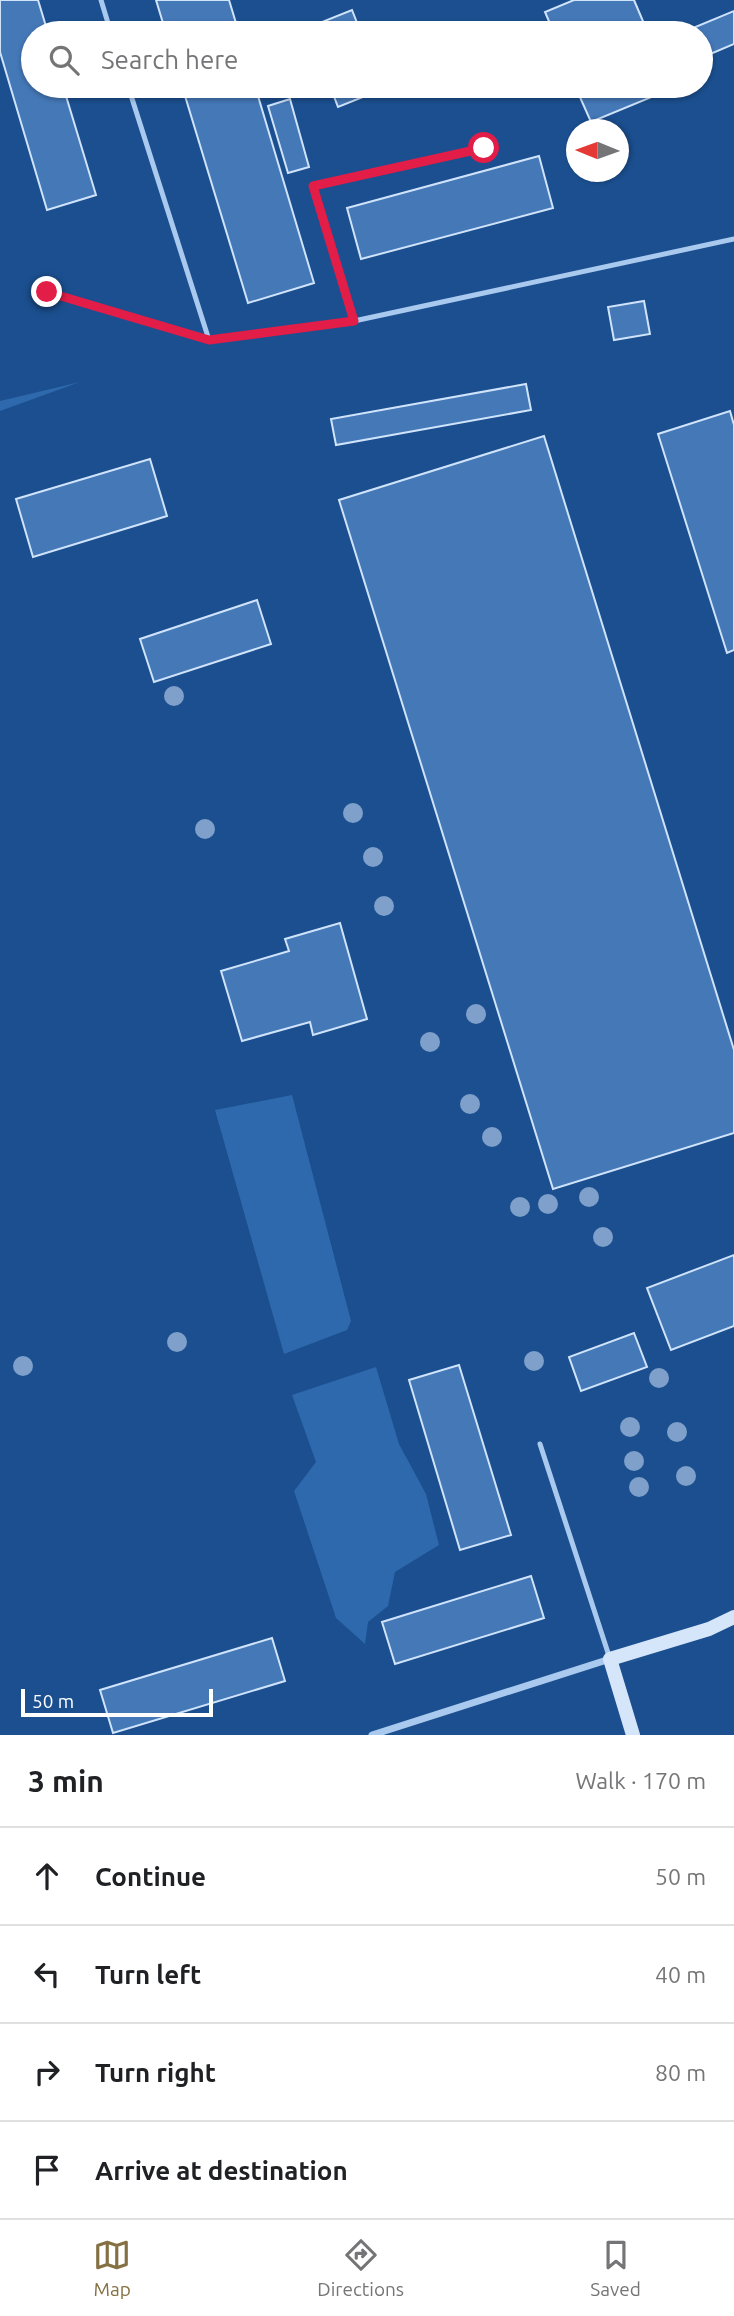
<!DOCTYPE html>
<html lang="en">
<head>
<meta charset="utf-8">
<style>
  :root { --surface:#fff; --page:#f2f2f2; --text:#202124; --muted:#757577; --line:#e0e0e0; --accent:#847042 }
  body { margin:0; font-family:Ubuntu,sans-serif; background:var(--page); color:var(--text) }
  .compass { position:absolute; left:566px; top:119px; width:63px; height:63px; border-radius:50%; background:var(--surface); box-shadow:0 2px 5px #0004; rotate:271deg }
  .scale { position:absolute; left:21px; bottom:18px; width:192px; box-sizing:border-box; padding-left:7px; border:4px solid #fff; border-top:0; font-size:19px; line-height:24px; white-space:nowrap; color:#fff; -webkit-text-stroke:5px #1b4f8f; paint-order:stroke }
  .stop { position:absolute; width:21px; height:21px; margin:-16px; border:5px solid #e11d48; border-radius:50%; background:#fff }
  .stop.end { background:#e11d48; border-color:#fff; box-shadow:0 2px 7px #0008 }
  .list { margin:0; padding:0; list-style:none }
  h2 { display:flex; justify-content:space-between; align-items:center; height:91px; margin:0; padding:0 28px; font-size:30px }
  h2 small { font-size:23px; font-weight:400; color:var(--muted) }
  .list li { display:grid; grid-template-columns:46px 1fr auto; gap:21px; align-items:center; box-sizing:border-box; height:98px; padding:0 28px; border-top:2px solid var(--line) }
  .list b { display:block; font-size:26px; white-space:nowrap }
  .list em { font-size:23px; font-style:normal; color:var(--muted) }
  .icon { flex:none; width:38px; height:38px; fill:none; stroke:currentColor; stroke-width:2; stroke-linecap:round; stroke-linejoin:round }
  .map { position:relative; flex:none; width:734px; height:1735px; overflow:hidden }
  .search { position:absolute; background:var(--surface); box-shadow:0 2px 5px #0004; left:21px; right:21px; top:21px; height:77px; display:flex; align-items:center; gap:18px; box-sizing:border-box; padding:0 24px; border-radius:38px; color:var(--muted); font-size:26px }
  .sheet { height:483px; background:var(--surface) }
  nav { display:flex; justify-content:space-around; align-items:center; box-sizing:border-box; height:98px; border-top:2px solid var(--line); background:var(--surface); font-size:19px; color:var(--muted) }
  nav a { display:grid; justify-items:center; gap:4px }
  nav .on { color:var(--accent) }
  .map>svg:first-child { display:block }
</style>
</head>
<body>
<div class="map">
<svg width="734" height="1735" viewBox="0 0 734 1735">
  <rect width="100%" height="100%" fill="#1b4f8f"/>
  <path fill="#2e69ad" d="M 80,382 L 0,411 L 0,401 Z
    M 292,1095 L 351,1321 L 347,1330 L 284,1354 L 215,1110 Z
    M 376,1367 L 399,1444 L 426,1494 L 439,1545 L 395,1572 L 388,1606 L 368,1622 L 365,1644 L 336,1618 L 294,1491 L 316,1462 L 292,1395 Z"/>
  <path fill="#4478b7" stroke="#cfe3fa" stroke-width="2" d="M 0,0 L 38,0 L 48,33 L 33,33 L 33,86 L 63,86 L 96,195 L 47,210 L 0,52 Z
    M 156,0 L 229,0 L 239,33 L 166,33 Z
    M 574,0 L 634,0 L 648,33 L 554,33 L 545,12 Z
    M 352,10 L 361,33 L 309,33 L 307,28 Z
    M 734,11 L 734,44 L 701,58 L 701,33 L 681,33 Z
    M 182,86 L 255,86 L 314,283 L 248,303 Z
    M 330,86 L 382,86 L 383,89 L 338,107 Z
    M 575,86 L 670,86 L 671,89 L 591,122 Z
    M 290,99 L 309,167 L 288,173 L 268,106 Z
    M 539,156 L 553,208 L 361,259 L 347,208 Z
    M 644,301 L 650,334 L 614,340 L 608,307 Z
    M 526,384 L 531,410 L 336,445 L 331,419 Z
    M 730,411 L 734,425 L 734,650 L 727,653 L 658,434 Z
    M 544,436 L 734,1050 L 734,1133 L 553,1189 L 339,500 Z
    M 150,459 L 167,516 L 33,557 L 16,499 Z
    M 257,600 L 271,644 L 154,682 L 140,639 Z
    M 340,923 L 367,1019 L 313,1035 L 310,1022 L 242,1041 L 221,971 L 289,951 L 285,939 Z
    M 734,1255 L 734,1326 L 671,1350 L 647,1288 Z
    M 634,1333 L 647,1367 L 581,1391 L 569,1357 Z
    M 459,1365 L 511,1535 L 460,1550 L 409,1380 Z
    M 531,1576 L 544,1618 L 395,1664 L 382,1622 Z
    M 272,1638 L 285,1681 L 113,1733 L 100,1690 Z"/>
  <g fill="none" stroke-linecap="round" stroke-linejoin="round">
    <path stroke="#a9c9ee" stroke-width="5" d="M 101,0 L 111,33
      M 128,86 L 209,340
      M 47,292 L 209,340 L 354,321 L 734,239
      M 354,321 L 313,186 L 484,148
      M 540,1444 L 610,1659"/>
    <path stroke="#a9c9ee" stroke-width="7" d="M 372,1735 L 610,1659"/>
    <path stroke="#d6e6fa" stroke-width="14" d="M 633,1735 L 610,1659 L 709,1629 L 734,1617"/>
  </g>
  <g fill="#7ea0ca">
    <circle cx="174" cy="696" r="10"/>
    <circle cx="353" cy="813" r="10"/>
    <circle cx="205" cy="829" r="10"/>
    <circle cx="373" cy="857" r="10"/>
    <circle cx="384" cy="906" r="10"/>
    <circle cx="476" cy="1014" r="10"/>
    <circle cx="430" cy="1042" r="10"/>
    <circle cx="470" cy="1104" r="10"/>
    <circle cx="492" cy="1137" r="10"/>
    <circle cx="589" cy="1197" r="10"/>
    <circle cx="548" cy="1204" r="10"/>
    <circle cx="520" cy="1207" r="10"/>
    <circle cx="603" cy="1237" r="10"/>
    <circle cx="177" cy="1342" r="10"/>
    <circle cx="534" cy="1361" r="10"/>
    <circle cx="23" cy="1366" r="10"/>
    <circle cx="659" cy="1378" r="10"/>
    <circle cx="630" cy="1427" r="10"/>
    <circle cx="677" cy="1432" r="10"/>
    <circle cx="634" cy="1461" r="10"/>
    <circle cx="686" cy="1476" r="10"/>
    <circle cx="639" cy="1487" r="10"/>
  </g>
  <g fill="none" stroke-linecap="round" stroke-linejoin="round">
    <path stroke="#e11d48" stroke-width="9" d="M 47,292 L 209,340 L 354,321 L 313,186 L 484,148"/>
  </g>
</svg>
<svg class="compass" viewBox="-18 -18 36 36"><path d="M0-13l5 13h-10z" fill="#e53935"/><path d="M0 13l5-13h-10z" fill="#757577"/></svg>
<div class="scale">50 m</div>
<div class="stop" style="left:484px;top:148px"></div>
<div class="stop end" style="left:47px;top:292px"></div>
<div class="search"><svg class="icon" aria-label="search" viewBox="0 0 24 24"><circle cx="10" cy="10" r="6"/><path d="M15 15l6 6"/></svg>Search here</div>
</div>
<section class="sheet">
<h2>3 min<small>Walk · 170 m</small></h2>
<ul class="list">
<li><svg class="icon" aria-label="ahead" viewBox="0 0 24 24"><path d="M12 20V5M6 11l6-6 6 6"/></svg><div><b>Continue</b></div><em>50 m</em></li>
<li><svg class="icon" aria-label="left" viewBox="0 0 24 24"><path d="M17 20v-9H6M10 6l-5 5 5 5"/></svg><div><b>Turn left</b></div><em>40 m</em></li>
<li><svg class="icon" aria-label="right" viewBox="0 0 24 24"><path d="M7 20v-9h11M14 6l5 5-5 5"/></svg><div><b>Turn right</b></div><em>80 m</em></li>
<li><svg class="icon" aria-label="arrive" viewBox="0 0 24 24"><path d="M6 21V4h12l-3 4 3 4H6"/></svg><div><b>Arrive at destination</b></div></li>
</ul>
</section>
<nav>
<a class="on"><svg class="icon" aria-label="map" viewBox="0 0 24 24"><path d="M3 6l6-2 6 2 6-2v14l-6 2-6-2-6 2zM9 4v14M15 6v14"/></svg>Map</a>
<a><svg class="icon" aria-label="directions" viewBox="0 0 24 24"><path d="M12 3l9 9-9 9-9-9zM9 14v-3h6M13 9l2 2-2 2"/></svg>Directions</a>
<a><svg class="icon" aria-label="saved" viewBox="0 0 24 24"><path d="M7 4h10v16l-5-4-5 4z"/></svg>Saved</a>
</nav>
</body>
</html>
